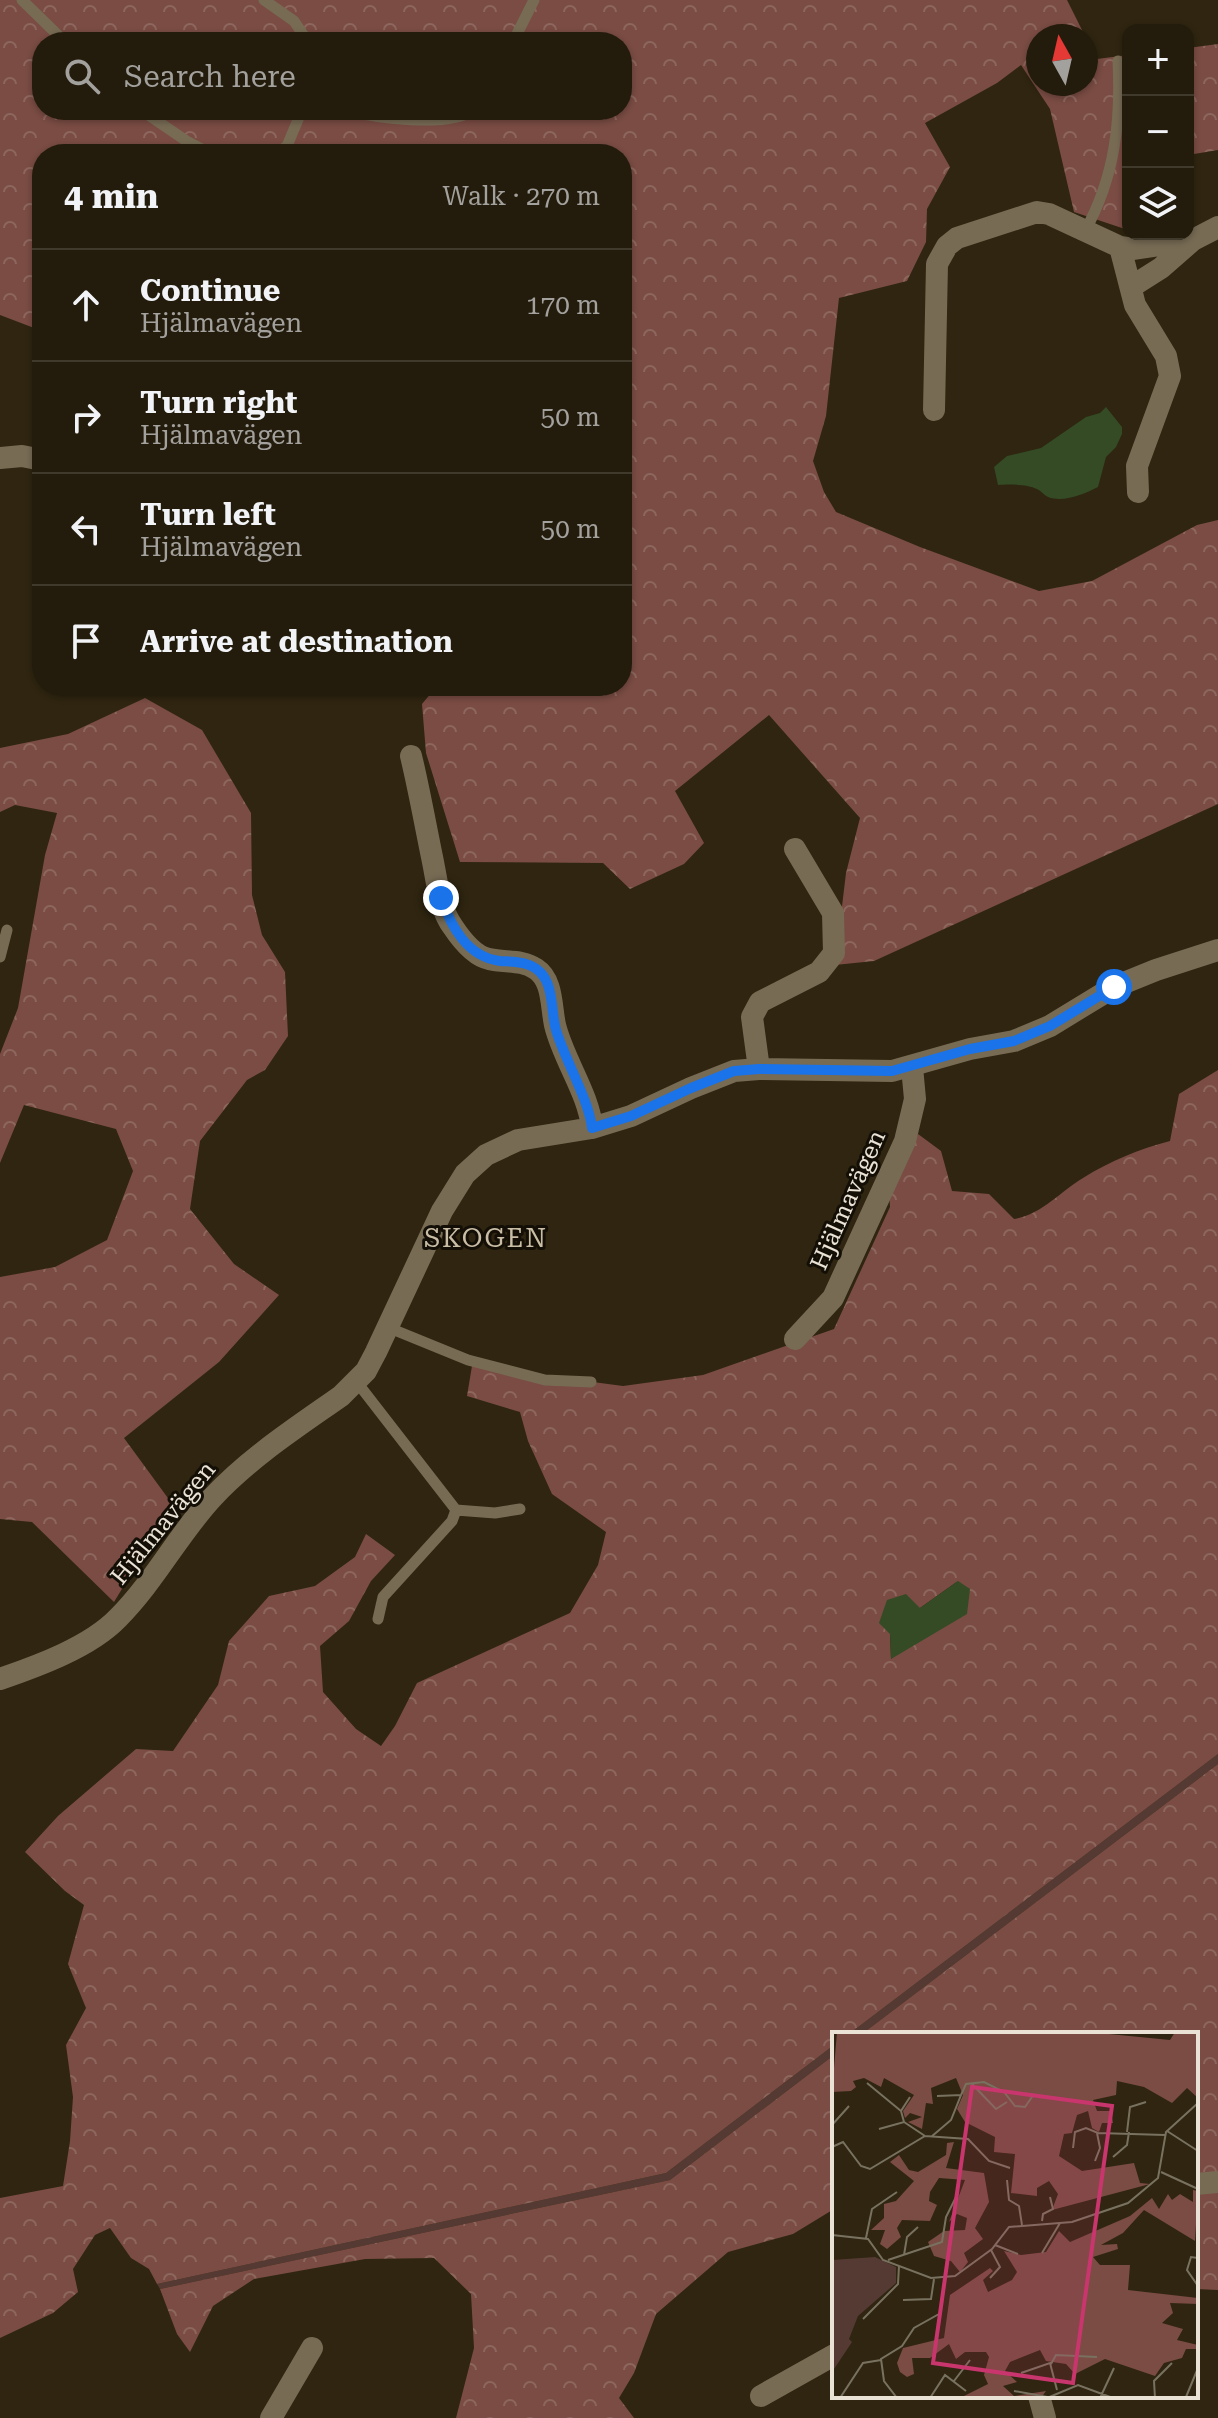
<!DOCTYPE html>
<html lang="en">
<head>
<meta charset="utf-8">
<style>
  :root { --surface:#231c0c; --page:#2b2515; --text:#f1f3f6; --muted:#a3a19d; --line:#403a2d }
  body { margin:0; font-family:"Roboto Serif",serif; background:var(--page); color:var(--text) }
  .controls { position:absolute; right:24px; top:24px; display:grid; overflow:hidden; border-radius:16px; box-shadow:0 2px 6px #0004 }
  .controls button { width:72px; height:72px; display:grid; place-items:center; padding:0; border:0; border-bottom:2px solid var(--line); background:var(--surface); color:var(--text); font:40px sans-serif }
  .compass { position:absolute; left:1026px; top:24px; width:72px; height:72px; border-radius:50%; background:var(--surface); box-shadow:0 2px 6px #0004; rotate:352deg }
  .stop { position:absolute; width:24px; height:24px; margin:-18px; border:6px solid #1a73e8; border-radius:50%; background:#fff }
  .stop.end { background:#1a73e8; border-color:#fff; box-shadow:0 2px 8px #0008 }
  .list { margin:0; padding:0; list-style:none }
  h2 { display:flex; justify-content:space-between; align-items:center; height:104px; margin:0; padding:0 32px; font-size:34px }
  h2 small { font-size:26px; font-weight:400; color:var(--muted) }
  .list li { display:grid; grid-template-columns:52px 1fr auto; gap:24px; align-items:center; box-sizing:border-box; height:112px; padding:0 32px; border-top:2px solid var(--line) }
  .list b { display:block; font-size:30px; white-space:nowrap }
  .list p { margin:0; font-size:26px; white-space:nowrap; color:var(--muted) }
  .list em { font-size:26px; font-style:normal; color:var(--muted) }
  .icon { flex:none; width:44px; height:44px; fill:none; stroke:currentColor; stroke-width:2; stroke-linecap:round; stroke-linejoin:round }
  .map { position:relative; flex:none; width:1218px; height:2418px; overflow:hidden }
  .search { position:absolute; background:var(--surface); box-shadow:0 2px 6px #0004; left:32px; top:32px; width:600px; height:88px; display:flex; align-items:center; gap:20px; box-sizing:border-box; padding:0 28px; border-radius:32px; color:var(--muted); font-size:30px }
  .panel { position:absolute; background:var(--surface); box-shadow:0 2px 6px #0004; left:32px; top:144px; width:600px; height:552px; border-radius:32px }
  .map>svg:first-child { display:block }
</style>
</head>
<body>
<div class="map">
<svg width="1218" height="2418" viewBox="0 0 1218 2418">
  <defs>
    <pattern id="forest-crowns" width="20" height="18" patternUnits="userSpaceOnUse" patternTransform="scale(2)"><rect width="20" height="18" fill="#7a4c43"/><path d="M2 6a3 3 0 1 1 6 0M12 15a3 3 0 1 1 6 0" fill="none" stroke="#8d665d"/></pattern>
  </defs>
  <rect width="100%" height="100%" fill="#2f2510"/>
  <path fill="#553a34" d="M 1218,1754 L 1218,1764 L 862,2034 L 849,2034 Z
    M 834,2045 L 834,2055 L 670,2180 L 160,2289 L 157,2284 L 666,2173 Z"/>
  <path fill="url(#forest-crowns)" fill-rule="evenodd" d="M 0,0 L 1067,0 L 1085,36 L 1038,36 L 1038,84 L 1086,84 L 1086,38 L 1097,59 L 1128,55 L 1128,230 L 1074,212 L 1050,109 L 1021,65 L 997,83 L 925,123 L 950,167 L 927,209 L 926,242 L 907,281 L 839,298 L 826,416 L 813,461 L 824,492 L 836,512 L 920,547 L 1039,591 L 1092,581 L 1197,525 L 1218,520 L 1218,804 L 874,961 L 835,965 L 846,873 L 860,818 L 769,715 L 675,791 L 704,843 L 684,864 L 630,889 L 603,863 L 460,862 L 426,753 L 422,704 L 437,686 L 622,686 L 622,154 L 42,154 L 42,331 L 0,315 ZM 42,42 L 622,42 L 622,110 L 42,110 Z
    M 1218,44 L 1218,150 L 1188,155 L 1188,48 Z
    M 145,698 L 202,730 L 251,813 L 252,895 L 262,935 L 285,972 L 288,1036 L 265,1070 L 247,1080 L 200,1141 L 190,1209 L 234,1264 L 279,1295 L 219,1362 L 124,1438 L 173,1505 L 114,1602 L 32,1522 L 0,1519 L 0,1277 L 55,1267 L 107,1240 L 133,1171 L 116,1129 L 24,1105 L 0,1163 L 0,1054 L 18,1008 L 45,855 L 57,813 L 15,805 L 0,812 L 0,748 L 68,734 Z
    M 1218,1070 L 1218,1754 L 849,2034 L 834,2034 L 834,2045 L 666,2173 L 157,2284 L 149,2269 L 131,2258 L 110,2228 L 95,2235 L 73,2269 L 78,2292 L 53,2313 L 0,2338 L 0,2198 L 63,2186 L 70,2141 L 73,2097 L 66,2045 L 86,2008 L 68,1964 L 84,1905 L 65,1891 L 25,1852 L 58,1816 L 136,1749 L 173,1751 L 218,1685 L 229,1641 L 269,1596 L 315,1586 L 355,1557 L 366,1534 L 395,1555 L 371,1581 L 349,1621 L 320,1646 L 323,1692 L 356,1729 L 381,1746 L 395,1726 L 417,1683 L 570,1613 L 598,1565 L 606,1532 L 552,1494 L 528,1441 L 520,1412 L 467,1396 L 472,1366 L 623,1386 L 703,1375 L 834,1329 L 890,1207 L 889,1190 L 918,1134 L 941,1151 L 952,1191 L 989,1194 L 1014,1219 C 1041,1215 1061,1191 1083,1178 C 1110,1161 1139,1149 1170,1141 L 1179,1094 ZM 958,1581 L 891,1659 L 890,1634 L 920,1608 Z
    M 1218,1764 L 1218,2290 L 1196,2289 L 1196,2034 L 862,2034 Z
    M 834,2055 L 834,2209 L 793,2234 L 728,2252 L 656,2314 L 634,2373 L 619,2398 L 634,2418 L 456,2418 L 474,2348 L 471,2294 L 434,2258 L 365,2259 L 254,2279 L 213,2306 L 190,2352 L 177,2334 L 160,2289 L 670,2180 Z"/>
  <path fill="#344b26" d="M 1106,407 L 1122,427 L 1122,434 L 1116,447 L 1106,457 L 1098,487 C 1084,494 1064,503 1048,497 C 1044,495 1041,491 1037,489 C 1027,484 1009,484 998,485 L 994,467 L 1007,456 L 1041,448 L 1086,417 L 1100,413 Z
    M 958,1581 L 970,1589 L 967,1614 L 891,1659 L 890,1634 L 879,1623 L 887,1600 L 906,1594 L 920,1608 Z"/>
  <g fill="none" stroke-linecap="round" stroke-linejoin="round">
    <path stroke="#776b54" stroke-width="11" d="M 22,0 L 65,42
      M 264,0 L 294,21 L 308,42
      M 513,42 L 534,0
      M 141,110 L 188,142 L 211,154
      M 346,110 C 374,118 449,128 474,110
      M 276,154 L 287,146 L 302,110
      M 1085,231 C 1115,177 1121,121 1118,61
      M 0,957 L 7,930
      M 387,1327 L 468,1360 L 545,1380 L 591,1382
      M 356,1381 L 456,1510 L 452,1521 L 383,1597 L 378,1619
      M 456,1510 L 495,1513 L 520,1509"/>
    <path stroke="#776b54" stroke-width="22" d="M 1120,247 L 1135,305 L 1166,356 L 1170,376 L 1137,466 L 1138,492
      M 1131,287 L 1161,268 L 1193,240
      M 934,410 L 937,264 L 947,246 L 957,238 L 1037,212 L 1049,214 L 1120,247 L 1134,249 L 1193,240 L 1218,227
      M 0,458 L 22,456 L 42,460
      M 411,756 C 419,789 425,823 432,857 C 437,880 439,908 453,927 C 461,939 474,956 489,959 C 505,963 521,959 536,969 C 553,980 551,1007 555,1025 C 563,1059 589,1094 592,1128
      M 759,1069 L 752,1017 L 760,1002 L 819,972 L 834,953 L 833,913 L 795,849
      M 795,1339 L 833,1298 L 905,1141 L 915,1099 L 912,1067
      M 0,1679 C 38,1666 90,1647 118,1618 C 154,1582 178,1535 212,1498 C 249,1458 297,1427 341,1396 L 366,1371 L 376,1352 L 442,1211 L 465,1174 L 486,1155 L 518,1140 L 592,1128 L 631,1116 L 691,1088 L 734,1071 L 759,1069 L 892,1071 L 970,1049 L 1014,1041 L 1050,1026 L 1114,987 L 1156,970 L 1218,950
      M 1196,2184 L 1218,2182
      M 761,2396 L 834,2355
      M 1039,2396 L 1045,2418
      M 271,2418 L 312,2348"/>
  </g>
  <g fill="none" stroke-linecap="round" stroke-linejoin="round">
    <path stroke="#1a73e8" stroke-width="10" d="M 441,898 C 451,926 467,957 500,961 C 514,962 529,961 540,972 C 554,985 551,1013 556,1030 C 565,1060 589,1100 592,1128 L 631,1116 L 691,1088 L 734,1071 L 759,1069 L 892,1071 L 970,1049 L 1014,1041 L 1050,1026 L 1114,987"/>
  </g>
  <g text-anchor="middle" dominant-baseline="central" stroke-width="6" stroke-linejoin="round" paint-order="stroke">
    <g font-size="24" fill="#e9e2d5" stroke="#130f07">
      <text transform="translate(848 1200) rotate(-66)">Hjälmavägen</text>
      <text transform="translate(163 1523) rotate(-51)">Hjälmavägen</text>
    </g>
    <g font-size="26" letter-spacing="2" fill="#cabda5" stroke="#130f07">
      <text x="486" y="1238">SKOGEN</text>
    </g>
  </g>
  <g transform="translate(832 2032)">
    <rect width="366" height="366" fill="#2f2510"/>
    <path d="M 43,225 L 64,235 L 64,251 L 26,284 L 17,307 L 20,310 L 0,340 L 0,228 Z" fill="#553a34"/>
    <path d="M 5,0 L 257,0 L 338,8 L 343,0 L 366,0 L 366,66 L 355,56 L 340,71 L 312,55 L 285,49 L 284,63 L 261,68 L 265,79 L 279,79 L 281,91 L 270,91 L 267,100 L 260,96 L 256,79 L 245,83 L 240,101 L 232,102 L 227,124 L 250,139 L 302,131 L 308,151 L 318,152 L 220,178 L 226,162 L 217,149 L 205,156 L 205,164 L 179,161 L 183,122 L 162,120 L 163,105 L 133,90 L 125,77 L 131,63 L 124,46 L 99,56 L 101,72 L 94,71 L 90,97 L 76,90 L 90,85 L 78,81 L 73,86 L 71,79 L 82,63 L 52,46 L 49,55 L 32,46 L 21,49 L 24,55 L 19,59 L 0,60 ZM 122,110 L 114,136 L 152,141 L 157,170 L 143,196 L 151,207 L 132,221 L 136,230 L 128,240 L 119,229 L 102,224 L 96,210 L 112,199 L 133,198 L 135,186 L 125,182 L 117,190 L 133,148 L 107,146 L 98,160 L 97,169 L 105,173 L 98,189 L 70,188 L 65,196 L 69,205 L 55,217 L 48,212 L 53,198 L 39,198 L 52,186 L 52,172 L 64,169 L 82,149 L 58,130 L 67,123 L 77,138 L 86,140 L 114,123 L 115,111 ZM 361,158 L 366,159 L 363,209 L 312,178 L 291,201 L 269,213 L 285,212 L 286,217 L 261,225 L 268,233 L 298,233 L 296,258 L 366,266 L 366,272 L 338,271 L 341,281 L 330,291 L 351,297 L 345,308 L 366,313 L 366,317 L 354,317 L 350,326 L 332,331 L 323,344 L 273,327 L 243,342 L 234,332 L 214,329 L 208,318 L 178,330 L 173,339 L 185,350 L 171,354 L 182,364 L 214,359 L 209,366 L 128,366 L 156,352 L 152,343 L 157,325 L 154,320 L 133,320 L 124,327 L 117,312 L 98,326 L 80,326 L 82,342 L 75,345 L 68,340 L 65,331 L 71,316 L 112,306 L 118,263 L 158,236 L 161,239 L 151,248 L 156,260 L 180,248 L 185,240 L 172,219 L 189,223 L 214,220 L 227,199 L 238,210 L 298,184 L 320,166 L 327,177 L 336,162 L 340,168 L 348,162 L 361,170 Z" fill="#7a4c43"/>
    <path fill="none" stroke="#79715f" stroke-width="2" d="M 35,51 L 69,79M 140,52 L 164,77 L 175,70M 129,63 L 134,52 L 152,50 L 172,60 L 183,74 L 193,75 L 202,62M 72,90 L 69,79 L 78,65M 0,93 L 17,74M 47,97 L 72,90 L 93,104M 335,99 L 366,119M 295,100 L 298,75 L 314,70M 99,105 L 119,88 L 129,63 L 105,64M 0,115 L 11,110 L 29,134 L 38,137 L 93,104 L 136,107 L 157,129 L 178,136M 241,116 L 243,100 L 254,96 L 266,101 L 333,103M 281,125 L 295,113 L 297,100M 263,129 L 268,116 L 265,101M 329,140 L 366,157M 175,148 L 177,168 L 187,174 L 190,193M 210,189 L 211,182 L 221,177 L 218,165M 0,203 L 36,207 L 51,228 L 99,246 L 123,244 L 160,217 L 177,195 L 240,190 L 296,171 L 326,146 L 334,100 L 366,71M 34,206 L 40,177 L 65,160M 163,213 L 186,222M 210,221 L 228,191M 72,223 L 75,205 L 86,195M 366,226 L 359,225 L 355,238 L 366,254M 56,228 L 110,210 L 114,185 L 126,161M 158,246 L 168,235 L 159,218M 71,268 L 99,267 L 102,247M 31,287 L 66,252 L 67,234M 219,332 L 224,323 L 265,325M 189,341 L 218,331 L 225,358M 122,349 L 138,328M 182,359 L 221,366M 354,365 L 366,336M 8,366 L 31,331 L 49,328M 65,366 L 52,349 L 49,327 L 70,314 L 82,296 L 107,282M 98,366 L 113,343 L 134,359M 215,366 L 246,353 L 281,366M 268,366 L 282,336M 323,366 L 322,349 L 340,331"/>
    <path fill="#c8366d" fill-opacity="0.15" stroke="#c8366d" stroke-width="4" d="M 140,55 L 280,74 L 241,351 L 101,331 Z"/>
    <rect width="366" height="366" fill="none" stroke="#e9e2d5" stroke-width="4"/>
  </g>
</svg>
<div class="controls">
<button>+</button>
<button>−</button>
<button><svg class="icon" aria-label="layers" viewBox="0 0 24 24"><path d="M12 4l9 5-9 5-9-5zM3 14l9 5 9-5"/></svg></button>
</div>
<svg class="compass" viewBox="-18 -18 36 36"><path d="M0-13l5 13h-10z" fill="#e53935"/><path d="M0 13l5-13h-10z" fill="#a3a19d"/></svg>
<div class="stop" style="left:1114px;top:987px"></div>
<div class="stop end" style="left:441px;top:898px"></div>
<div class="search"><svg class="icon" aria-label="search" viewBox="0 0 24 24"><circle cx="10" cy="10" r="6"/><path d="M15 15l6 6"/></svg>Search here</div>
<section class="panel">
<h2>4 min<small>Walk · 270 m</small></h2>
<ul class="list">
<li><svg class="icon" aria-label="ahead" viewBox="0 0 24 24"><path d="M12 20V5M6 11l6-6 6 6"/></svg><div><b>Continue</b><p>Hjälmavägen</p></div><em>170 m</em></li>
<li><svg class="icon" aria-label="right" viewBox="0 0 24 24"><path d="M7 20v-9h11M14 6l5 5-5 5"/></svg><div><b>Turn right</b><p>Hjälmavägen</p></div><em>50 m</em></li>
<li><svg class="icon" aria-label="left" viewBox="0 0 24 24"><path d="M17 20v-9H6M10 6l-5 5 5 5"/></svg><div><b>Turn left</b><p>Hjälmavägen</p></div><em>50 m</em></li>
<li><svg class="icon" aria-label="arrive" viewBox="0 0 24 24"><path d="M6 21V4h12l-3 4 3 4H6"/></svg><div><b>Arrive at destination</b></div></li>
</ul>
</section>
</div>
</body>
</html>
